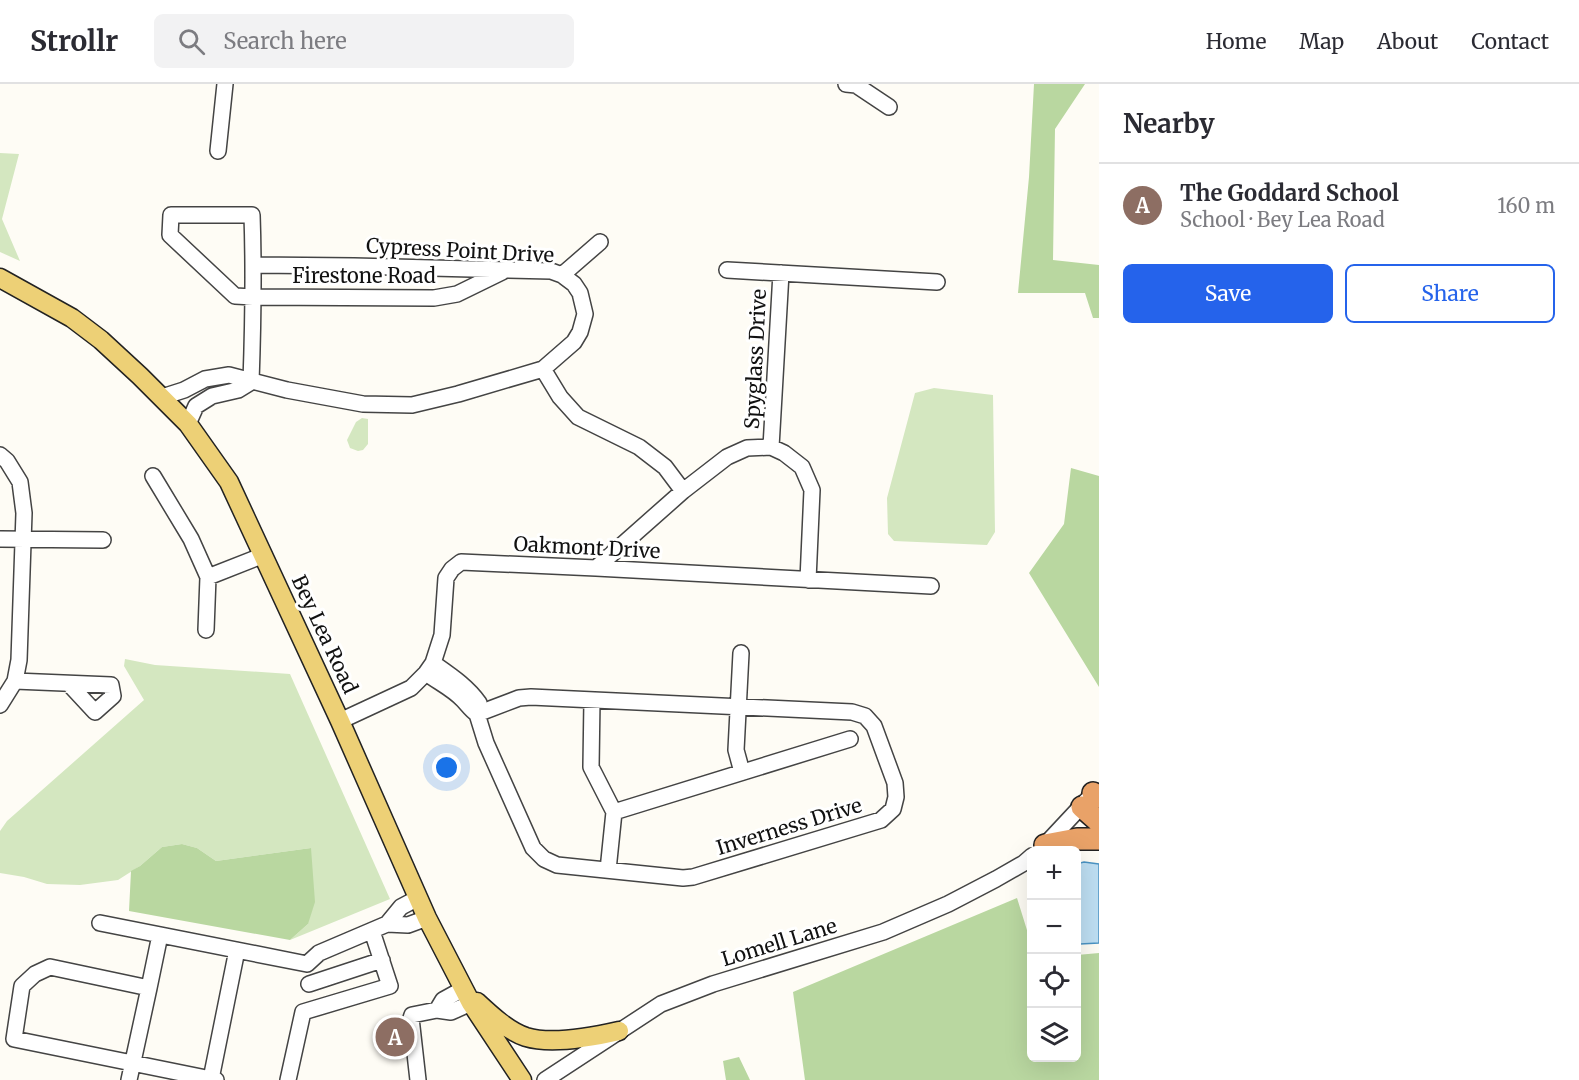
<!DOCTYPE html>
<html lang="en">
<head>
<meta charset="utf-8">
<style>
  :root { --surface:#fff; --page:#f2f2f3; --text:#2b2b33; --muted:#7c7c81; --line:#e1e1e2; --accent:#2563eb }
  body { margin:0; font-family:Merriweather,serif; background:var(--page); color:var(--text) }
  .controls { position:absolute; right:18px; bottom:18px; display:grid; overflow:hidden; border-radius:9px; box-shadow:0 6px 24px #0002 }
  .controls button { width:54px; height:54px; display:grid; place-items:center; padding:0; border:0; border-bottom:2px solid var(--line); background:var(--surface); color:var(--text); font:30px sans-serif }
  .you { position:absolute; left:447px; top:684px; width:21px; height:21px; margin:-15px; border:4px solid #fff; border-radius:50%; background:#1a73e8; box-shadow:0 0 0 9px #1a73e833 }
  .badge { display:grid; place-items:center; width:39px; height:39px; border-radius:50%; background:var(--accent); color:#fff; font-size:20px; font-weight:700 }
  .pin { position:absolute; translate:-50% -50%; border:3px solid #fff; box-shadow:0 2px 6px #0006 }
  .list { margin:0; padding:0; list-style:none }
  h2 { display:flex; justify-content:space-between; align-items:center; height:78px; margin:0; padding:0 24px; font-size:26px }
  h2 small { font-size:20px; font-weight:400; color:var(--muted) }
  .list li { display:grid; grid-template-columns:39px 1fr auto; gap:18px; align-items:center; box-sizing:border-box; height:84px; padding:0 24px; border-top:2px solid var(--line) }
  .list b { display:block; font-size:22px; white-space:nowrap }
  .list p { margin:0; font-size:20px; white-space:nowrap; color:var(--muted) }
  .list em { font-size:20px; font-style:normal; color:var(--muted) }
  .actions { display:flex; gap:12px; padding:18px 24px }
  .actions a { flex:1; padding:14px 0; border:2px solid var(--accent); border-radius:9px; text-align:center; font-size:21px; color:var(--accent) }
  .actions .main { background:var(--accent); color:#fff }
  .icon { flex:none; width:33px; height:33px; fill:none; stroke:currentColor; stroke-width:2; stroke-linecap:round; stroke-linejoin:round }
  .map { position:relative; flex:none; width:1099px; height:996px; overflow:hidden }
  header { display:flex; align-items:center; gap:36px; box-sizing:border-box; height:84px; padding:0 30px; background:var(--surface); border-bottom:2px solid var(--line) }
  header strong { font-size:28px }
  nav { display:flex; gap:33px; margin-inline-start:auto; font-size:21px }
  .search { width:420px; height:54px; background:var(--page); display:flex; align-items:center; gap:15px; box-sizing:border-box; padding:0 21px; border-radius:9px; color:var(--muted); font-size:22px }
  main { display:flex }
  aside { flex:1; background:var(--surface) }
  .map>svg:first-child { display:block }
</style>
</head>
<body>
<header>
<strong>Strollr</strong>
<div class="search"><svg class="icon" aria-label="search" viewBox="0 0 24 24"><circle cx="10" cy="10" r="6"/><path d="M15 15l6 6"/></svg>Search here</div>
<nav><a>Home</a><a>Map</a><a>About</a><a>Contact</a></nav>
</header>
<main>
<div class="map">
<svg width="1099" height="996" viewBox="0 0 1099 996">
  <rect width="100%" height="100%" fill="#fefcf5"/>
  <path fill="#d4e7c0" d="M 0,69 L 19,70 L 2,135 L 20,177 L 0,168 Z
    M 934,304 L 993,311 L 995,448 L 987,461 L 894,457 L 888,450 L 887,414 L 915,309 Z
    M 362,334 L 368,335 L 368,360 L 363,366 L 358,367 L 350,364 L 347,356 L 356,338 Z
    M 125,575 L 155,581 L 290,590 L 390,815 L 290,856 L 308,840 L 311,764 L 216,777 L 197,764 L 182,760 L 162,763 L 140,782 L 118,796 L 80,801 L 47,800 L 24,793 L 0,789 L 0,747 L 7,737 L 144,616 L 124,582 Z"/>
  <path fill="#b9d7a0" d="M 1034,0 L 1085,0 L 1055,45 L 1053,176 L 1099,181 L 1099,234 L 1093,234 L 1085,209 L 1018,209 L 1029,93 Z
    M 1071,384 L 1099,392 L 1099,603 L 1029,489 L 1064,440 Z
    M 182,760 L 197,764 L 216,777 L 311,764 L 315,818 L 308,840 L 290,856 L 129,827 L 131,787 L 140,782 L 162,763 Z
    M 1017,814 L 1031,859 L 1032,974 L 1076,974 L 1077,871 L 1099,869 L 1099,996 L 805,996 L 793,908 Z
    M 739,973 L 750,996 L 726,996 L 723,977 Z"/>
  <path fill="#bddef2" stroke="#4a93c3" stroke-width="1.5" d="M 1084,778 L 1099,780 L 1099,859 L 1080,860 L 1076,859 L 1076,780 Z"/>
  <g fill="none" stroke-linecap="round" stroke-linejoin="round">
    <g stroke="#444" stroke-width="18">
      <path id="minor" d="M 846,0 L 856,1 L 889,23
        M 218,67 L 225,0
        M 727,186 L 937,198
        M 562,191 L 600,158
        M 543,285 L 560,313 L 578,333 L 639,363 L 665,383 L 683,407
        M 251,298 C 253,242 254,187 252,131 L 171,131 L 170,151 L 235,212 L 253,213 L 434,214 L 457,210 L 502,188
        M 162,313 L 184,306 L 205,295 L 229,291 L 287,306 L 363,320 L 412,321 L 458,310 L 543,285 L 574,258 L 580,248 L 585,230 L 580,209 L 574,200 L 562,191 L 551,187 L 354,182 L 254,181
        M 188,340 L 196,322 L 212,312 L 238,306 L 251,298
        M 771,363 L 781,189
        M 0,371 L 7,377 L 20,398 L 24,429 L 19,576 L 15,597 L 0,621
        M 153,392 L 191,455 L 208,493 L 264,471
        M 0,455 L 103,456
        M 596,484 L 683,407 L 727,373 L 747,364 L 771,363 L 784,369 L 802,383 L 812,406 L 808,496
        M 206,546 L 208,493
        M 741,569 L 736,666 L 742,688
        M 426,589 C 438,598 453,605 463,616 C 468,621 471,626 477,630 L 479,619 C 467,602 450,591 433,579
        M 15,597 L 111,601 L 113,612 L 95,628 L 69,600
        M 531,613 L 852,628 L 865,632 L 874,642 L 895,699 L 896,713 L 893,725 L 881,736 L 693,793 L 683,794 L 557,781 L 544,775 L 533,764 L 486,659 L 477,630 L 519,614 Z
        M 592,616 L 591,683 L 614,728 L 608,786
        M 340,637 L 411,604 L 426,589 L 433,579 L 442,551 L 446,494 L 452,485 L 461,478 L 596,484 L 931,502
        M 614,728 L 850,655
        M 1044,762 L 1087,716
        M 100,839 L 307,880 L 319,869 L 387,840 L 401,823 L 418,814
        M 387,840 L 408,841 L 427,834
        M 160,851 L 149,904 L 50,883 L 35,890 L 22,902 L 14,955 L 216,996
        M 309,900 L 382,876
        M 437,926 L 443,916 L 463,905
        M 211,995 L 237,866
        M 129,996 L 149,904
        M 288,996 L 303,928 L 390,902 L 372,847
        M 418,996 L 411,934 L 412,931 L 437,926 L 451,928 L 471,919
        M 545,996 L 661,920 L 713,900 L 883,848 L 948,820 L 996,795 L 1024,779 L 1032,772"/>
    </g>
    <g stroke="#222" stroke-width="21">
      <path id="major" d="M 0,194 L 72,234 L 101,256 L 140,292 L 188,340 L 229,398 L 340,637 L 427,834 L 471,919 L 522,996
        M 477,918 C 491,931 508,947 526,953 C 552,961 593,953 619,947"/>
    </g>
    <g stroke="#222" stroke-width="24">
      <path id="highway" d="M 1093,709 L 1099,713
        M 1082,723 L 1099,738
        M 1045,761 L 1077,755 L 1099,755"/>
    </g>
    <use href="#minor" stroke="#fff" stroke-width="15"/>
    <use href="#major" stroke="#edd076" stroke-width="18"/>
    <use href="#highway" stroke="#e9a268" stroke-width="21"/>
  </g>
  <g text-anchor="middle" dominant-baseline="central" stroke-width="6" stroke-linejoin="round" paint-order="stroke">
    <g font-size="20" fill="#111" stroke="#fff">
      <text transform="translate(460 166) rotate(3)">Cypress Point Drive</text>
      <text x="364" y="191">Firestone Road</text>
      <text transform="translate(755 275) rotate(-87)">Spyglass Drive</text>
      <text transform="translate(587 463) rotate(3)">Oakmont Drive</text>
      <text transform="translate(325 550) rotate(65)">Bey Lea Road</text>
      <text transform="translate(789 742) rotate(-17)">Inverness Drive</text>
      <text transform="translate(779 858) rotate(-17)">Lomell Lane</text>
    </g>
  </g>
</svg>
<div class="controls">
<button>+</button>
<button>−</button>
<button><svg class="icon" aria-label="locate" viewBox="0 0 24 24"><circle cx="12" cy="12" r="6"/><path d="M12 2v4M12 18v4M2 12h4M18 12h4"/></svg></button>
<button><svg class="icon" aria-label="layers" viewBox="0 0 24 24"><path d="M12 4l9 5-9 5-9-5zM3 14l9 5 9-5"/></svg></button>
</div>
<div class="you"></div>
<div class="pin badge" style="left:395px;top:953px;background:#8d6e63">A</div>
</div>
<aside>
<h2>Nearby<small></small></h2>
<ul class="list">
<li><span class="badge" style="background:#8d6e63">A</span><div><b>The Goddard School</b><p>School · Bey Lea Road</p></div><em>160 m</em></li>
</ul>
<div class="actions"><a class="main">Save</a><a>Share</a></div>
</aside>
</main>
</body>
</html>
